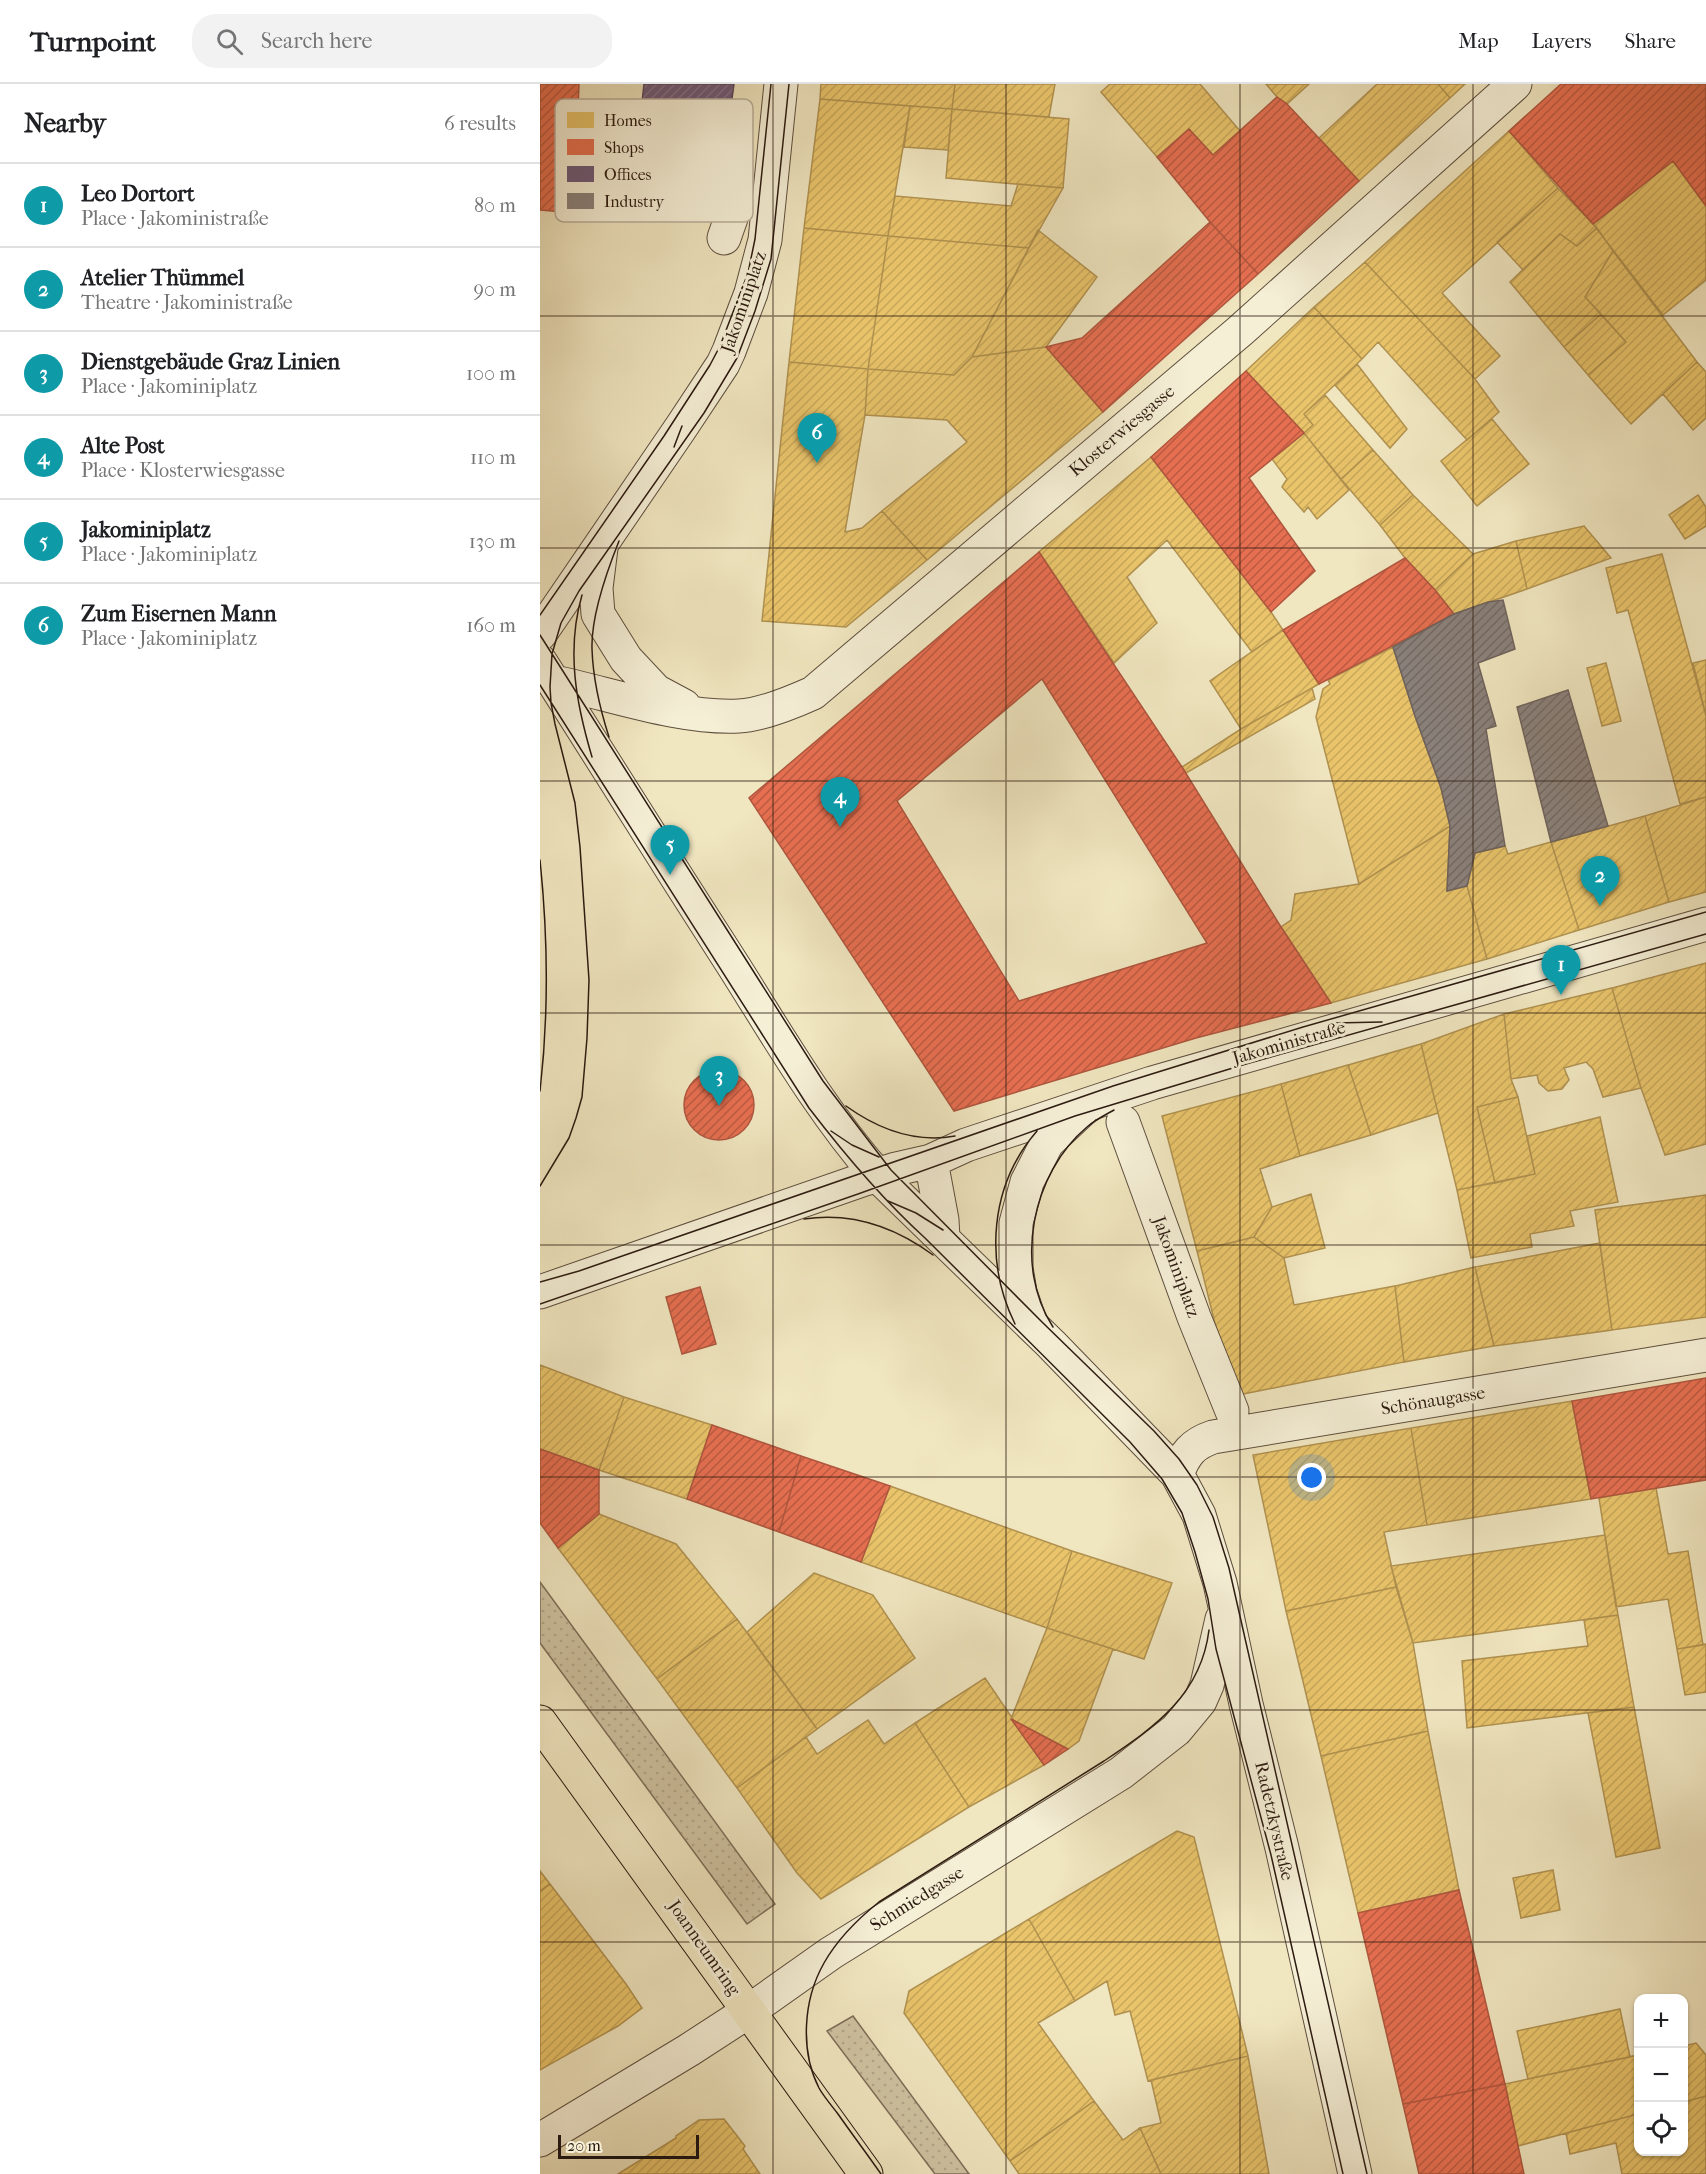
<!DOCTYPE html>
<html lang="en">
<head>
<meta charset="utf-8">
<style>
  :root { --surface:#fff; --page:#f2f2f2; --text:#202124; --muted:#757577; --line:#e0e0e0; --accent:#8f2418 }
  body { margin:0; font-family:"IM FELL French Canon",serif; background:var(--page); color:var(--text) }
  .controls { position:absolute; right:18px; bottom:18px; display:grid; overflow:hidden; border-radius:12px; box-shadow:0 2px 4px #0004 }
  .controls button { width:54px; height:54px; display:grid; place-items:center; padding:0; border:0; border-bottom:2px solid var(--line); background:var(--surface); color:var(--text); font:30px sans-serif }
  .scale { position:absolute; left:18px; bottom:15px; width:141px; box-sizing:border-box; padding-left:6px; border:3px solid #2c1b11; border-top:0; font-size:16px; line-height:21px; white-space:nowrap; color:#2c1b11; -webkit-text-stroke:4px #f5efd6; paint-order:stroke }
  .you { position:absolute; left:772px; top:1394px; width:21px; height:21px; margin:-15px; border:4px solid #fff; border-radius:50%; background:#1a73e8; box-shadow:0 0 0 9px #1a73e833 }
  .badge { display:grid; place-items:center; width:39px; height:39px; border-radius:50%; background:var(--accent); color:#fff; font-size:20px; font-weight:700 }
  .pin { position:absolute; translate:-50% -50px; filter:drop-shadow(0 2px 3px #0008) }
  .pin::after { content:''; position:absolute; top:32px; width:21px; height:18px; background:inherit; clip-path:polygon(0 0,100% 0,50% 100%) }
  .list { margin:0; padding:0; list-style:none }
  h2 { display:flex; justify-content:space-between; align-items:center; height:78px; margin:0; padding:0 24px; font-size:26px }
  h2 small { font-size:20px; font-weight:400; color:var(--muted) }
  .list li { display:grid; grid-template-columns:39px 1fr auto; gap:18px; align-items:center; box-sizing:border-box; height:84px; padding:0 24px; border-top:2px solid var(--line) }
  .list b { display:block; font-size:22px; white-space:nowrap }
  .list p { margin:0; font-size:20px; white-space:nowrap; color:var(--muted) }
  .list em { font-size:20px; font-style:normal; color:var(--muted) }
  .icon { flex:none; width:33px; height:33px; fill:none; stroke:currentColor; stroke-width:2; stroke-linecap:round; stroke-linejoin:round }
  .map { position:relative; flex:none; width:1166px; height:2090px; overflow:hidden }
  header { display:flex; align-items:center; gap:36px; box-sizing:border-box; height:84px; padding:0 30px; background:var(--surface); border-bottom:2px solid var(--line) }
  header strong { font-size:28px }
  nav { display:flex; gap:33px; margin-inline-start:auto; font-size:21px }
  .search { width:420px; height:54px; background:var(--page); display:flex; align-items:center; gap:15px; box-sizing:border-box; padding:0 21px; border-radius:24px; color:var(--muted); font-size:22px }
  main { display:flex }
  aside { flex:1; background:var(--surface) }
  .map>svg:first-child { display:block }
</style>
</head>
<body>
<header>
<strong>Turnpoint</strong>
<div class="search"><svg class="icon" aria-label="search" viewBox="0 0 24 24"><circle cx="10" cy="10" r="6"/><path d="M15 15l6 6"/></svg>Search here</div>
<nav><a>Map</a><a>Layers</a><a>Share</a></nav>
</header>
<main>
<aside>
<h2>Nearby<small>6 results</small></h2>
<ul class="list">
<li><span class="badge" style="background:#0f9aa8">1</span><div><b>Leo Dortort</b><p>Place · Jakoministraße</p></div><em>80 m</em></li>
<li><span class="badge" style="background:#0f9aa8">2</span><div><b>Atelier Thümmel</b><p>Theatre · Jakoministraße</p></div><em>90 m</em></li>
<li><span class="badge" style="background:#0f9aa8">3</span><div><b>Dienstgebäude Graz Linien</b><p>Place · Jakominiplatz</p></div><em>100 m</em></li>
<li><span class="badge" style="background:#0f9aa8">4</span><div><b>Alte Post</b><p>Place · Klosterwiesgasse</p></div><em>110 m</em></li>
<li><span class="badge" style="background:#0f9aa8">5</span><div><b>Jakominiplatz</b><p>Place · Jakominiplatz</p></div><em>130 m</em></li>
<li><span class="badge" style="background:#0f9aa8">6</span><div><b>Zum Eisernen Mann</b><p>Place · Jakominiplatz</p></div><em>160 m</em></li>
</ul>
</aside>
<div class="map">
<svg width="1166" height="2090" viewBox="0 0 1166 2090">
  <defs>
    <pattern id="grass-dots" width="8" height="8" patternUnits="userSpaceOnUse" patternTransform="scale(1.5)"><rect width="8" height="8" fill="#cfc3a2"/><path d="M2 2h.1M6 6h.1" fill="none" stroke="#b2a78a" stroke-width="1.8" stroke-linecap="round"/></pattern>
    <pattern id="homes-hatch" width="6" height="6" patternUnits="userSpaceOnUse" patternTransform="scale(1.5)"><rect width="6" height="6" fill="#e9c46a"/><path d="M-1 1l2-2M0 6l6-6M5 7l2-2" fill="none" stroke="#c8a85b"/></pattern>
    <pattern id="shops-hatch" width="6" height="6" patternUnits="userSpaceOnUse" patternTransform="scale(1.5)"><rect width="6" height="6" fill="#e76f51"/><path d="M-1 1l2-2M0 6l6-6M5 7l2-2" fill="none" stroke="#bb5a42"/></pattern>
    <pattern id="offices-hatch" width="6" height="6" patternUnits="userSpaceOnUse" patternTransform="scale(1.5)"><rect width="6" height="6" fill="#6d597a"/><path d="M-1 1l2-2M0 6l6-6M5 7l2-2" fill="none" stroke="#82728a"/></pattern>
    <pattern id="industry-hatch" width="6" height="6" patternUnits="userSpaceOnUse" patternTransform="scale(1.5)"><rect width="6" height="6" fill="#8a817c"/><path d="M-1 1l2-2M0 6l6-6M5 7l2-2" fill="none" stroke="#716964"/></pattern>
  </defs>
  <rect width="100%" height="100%" fill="#f0e6c0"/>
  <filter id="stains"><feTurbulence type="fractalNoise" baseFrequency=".00333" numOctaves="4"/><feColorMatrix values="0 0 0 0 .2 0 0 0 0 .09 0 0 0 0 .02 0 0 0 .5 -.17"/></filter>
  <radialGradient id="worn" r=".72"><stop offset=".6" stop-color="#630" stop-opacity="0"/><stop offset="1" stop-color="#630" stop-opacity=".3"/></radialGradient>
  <path fill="url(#grass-dots)" stroke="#7e6f5a" stroke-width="1.5" d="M 0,1498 L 235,1820 L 207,1840 L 0,1559 Z
    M 313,1932 L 429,2090 L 430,2090 L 395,2090 L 287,1947 Z"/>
  <path fill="url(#homes-hatch)" stroke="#b0914f" stroke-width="1.5" d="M 281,0 L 415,0 L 412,25 L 280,15 Z
    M 415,0 L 515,0 L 509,33 L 412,25 Z
    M 570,0 L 660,0 L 700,47 L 673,71 L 649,45 L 617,73 L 561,8 Z
    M 726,0 L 769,0 L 747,20 L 737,13 Z
    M 837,0 L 898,0 L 910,14 L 819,97 L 779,54 Z
    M 898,0 L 925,0 L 910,14 Z
    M 280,15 L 370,22 L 348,152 L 264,144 Z
    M 370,22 L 412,25 L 408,66 L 364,63 Z
    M 412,25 L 529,35 L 523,104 L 406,94 Z
    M 969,47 L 1018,104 L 902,209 L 960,272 L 935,295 L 825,178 Z
    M 1133,77 L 1166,122 L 1166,196 L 1123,231 L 1053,140 Z
    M 478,100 L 523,104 L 489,164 L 348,152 L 355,112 L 471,122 Z
    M 1018,104 L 1057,144 L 1037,162 L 1020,150 L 983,186 L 957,158 Z
    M 264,144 L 348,152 L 328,285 L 249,278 Z
    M 1057,144 L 1073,167 L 1045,213 L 1061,230 L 1024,263 L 970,198 L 1020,150 L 1037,162 Z
    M 498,146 L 557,193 L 506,263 L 432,273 Z
    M 348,152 L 489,164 L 432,273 L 414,291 L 328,285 Z
    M 1073,167 L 1157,278 L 1091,340 L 1048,291 L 1086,258 L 1045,213 Z
    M 825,178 L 935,295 L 959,328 L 927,356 L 838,258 L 822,275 L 774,223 Z
    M 774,223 L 822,275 L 764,330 L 773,341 L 764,349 L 706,287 Z
    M 1061,230 L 1086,258 L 1048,291 L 1024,263 Z
    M 506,263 L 563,328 L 387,476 L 342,427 L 427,358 L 407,336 L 325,331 L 328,285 L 414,291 L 432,273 Z
    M 249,278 L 328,285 L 325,331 L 305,448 L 322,444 L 342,427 L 387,476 L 306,543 L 222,537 Z
    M 1157,278 L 1166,288 L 1166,334 L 1153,346 L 1123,310 Z
    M 817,280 L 867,345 L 850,364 L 795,301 Z
    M 785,311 L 833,366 L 801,395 L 764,349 L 773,341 L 764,330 Z
    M 952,335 L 989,380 L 937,422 L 901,377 Z
    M 764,349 L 809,406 L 777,435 L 768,423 L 764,428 L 742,403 L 747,395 L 732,375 Z
    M 833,366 L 873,411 L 840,441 L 801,395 Z
    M 611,373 L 731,528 L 743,546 L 712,568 L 627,456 L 587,493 L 617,539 L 574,579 L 499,468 Z
    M 873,411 L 933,470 L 895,506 L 865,474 L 840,441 Z
    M 1158,411 L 1166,423 L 1166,442 L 1145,455 L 1129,431 Z
    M 1044,442 L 1071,474 L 987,505 L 976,457 Z
    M 976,457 L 987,505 L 914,530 L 895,506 L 933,470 Z
    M 1122,470 L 1166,632 L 1166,713 L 1140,720 L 1088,526 L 1077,529 L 1066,484 Z
    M 743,546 L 779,600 L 701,645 L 670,597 Z
    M 853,563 L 875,632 L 901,704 L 910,742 L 819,800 L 776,633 L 783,605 L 790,600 L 788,596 Z
    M 1166,576 L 1166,632 L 1153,579 Z
    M 1066,579 L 1081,637 L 1062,642 L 1047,584 Z
    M 772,604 L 775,615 L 646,689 L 642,683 L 701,645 Z
    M 1166,713 L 1166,808 L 1129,818 L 1105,732 Z
    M 1105,732 L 1129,818 L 1039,846 L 1011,758 Z
    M 910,742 L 907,807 L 927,802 L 947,875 L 791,919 L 741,843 L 751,836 L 755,810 L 819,800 Z
    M 1011,758 L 1039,846 L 947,875 L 927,802 L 935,769 L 965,762 L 968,770 Z
    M 1166,879 L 1166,1060 L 1125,1071 L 1101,1004 L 1072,904 Z
    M 1072,904 L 1101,1004 L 1063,1013 L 1053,985 L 1046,978 L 1024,984 L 1029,996 L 1022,1005 L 1008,1007 L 999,999 L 997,991 L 971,995 L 964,930 Z
    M 964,930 L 971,995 L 978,1013 L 937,1023 L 955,1099 L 917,1106 L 881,960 Z
    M 881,960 L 898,1029 L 831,1051 L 808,981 Z
    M 808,981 L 831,1051 L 760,1072 L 741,1000 Z
    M 741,1000 L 760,1072 L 720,1085 L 732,1123 L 714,1153 L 657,1167 L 622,1032 Z
    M 978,1013 L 995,1090 L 955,1099 L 937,1023 Z
    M 1060,1033 L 1078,1118 L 1030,1127 L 1034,1142 L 990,1150 L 992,1163 L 931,1174 L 917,1106 L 995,1090 L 987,1052 Z
    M 771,1110 L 785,1164 L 744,1174 L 714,1153 L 732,1123 Z
    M 1166,1111 L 1166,1233 L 1072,1246 L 1055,1126 Z
    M 714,1153 L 744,1174 L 754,1221 L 855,1202 L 864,1278 L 693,1312 L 657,1167 Z
    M 1060,1159 L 1072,1246 L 954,1262 L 935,1183 Z
    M 935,1183 L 954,1262 L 864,1278 L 855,1202 Z
    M 0,1281 L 84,1313 L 59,1386 L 0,1365 Z
    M 84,1313 L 172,1341 L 147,1415 L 59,1386 Z
    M 1032,1317 L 1051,1415 L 887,1441 L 871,1344 Z
    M 871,1344 L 887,1441 L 844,1448 L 856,1503 L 746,1527 L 713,1371 Z
    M 350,1402 L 532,1467 L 507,1544 L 321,1478 Z
    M 1116,1404 L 1128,1470 L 1148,1467 L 1163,1561 L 1137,1565 L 1128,1515 L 1076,1523 L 1059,1414 Z
    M 59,1430 L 136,1460 L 197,1535 L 117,1595 L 18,1464 Z
    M 1065,1451 L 1078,1531 L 873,1559 L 851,1482 Z
    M 532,1467 L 632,1499 L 604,1575 L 507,1544 Z
    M 274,1489 L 333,1511 L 375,1574 L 277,1645 L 207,1548 Z
    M 856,1503 L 873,1559 L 888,1647 L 781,1672 L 746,1527 Z
    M 1078,1531 L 1094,1623 L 927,1644 L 922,1577 L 1048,1562 L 1044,1536 Z
    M 197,1535 L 277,1645 L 197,1704 L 117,1595 Z
    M 507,1544 L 573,1565 L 539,1657 L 528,1665 L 471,1635 Z
    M 1166,1560 L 1166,1608 L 1145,1611 L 1137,1565 Z
    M 445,1594 L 504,1681 L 429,1723 L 375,1639 Z
    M 1094,1623 L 1120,1764 L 1076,1773 L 1048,1629 Z
    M 328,1636 L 344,1660 L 375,1639 L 429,1723 L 281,1815 L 257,1789 L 197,1704 L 266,1653 L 277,1670 Z
    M 888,1647 L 919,1806 L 818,1829 L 781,1672 Z
    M 637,1747 L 654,1753 L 708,1972 L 608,1997 L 590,1927 L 575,1931 L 567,1897 L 535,1917 L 489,1835 Z
    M 1013,1786 L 1020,1826 L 981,1834 L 973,1794 Z
    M 0,1787 L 10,1800 L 0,1807 Z
    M 10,1800 L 86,1900 L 102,1924 L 78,1942 L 0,1986 L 0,1807 Z
    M 489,1835 L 535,1917 L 498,1939 L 554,2017 L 470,2077 L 364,1929 L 369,1907 Z
    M 1080,1925 L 1090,1973 L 988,1995 L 977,1947 Z
    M 1156,1959 L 1166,1971 L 1166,2012 L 1144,2018 L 1144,1962 Z
    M 1098,1971 L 1098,2030 L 978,2062 L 965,2000 Z
    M 708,1972 L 729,2090 L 621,2090 L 600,2044 L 621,2039 L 611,1996 Z
    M 1166,2012 L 1166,2090 L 1082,2090 L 1076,2059 L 1030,2070 L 1026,2049 L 1098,2030 L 1098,2068 L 1144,2068 L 1144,2018 Z
    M 554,2017 L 583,2056 L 600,2044 L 621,2090 L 479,2090 L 470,2077 Z
    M 184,2035 L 205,2062 L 203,2065 L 220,2090 L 78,2090 L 136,2054 L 136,2052 L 159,2036 Z"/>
  <path fill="url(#shops-hatch)" stroke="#af563e" stroke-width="1.5" fill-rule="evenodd" d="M 0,0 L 39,0 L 34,129 L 0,126 Z
    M 1021,0 L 1166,0 L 1166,122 L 1133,77 L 1053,140 L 969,47 Z
    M 737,13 L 747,20 L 819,97 L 718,190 L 670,138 L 617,73 L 649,45 L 673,71 Z
    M 670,138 L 718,190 L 563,328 L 506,263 L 542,254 Z
    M 706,287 L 764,349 L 709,394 L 775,487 L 731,528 L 611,373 Z
    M 499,468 L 642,683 L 741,843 L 791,919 L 656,954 L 414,1027 L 209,714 ZM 502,595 L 667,859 L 479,917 L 357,717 Z
    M 865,474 L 895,506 L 914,530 L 779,600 L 743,546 Z
    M144 1021a35 35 0 1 1 70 0a35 35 0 1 1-70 0Z
    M 160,1203 L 176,1260 L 142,1270 L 126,1213 Z
    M 1166,1294 L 1166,1396 L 1051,1415 L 1032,1317 Z
    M 172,1341 L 261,1372 L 239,1448 L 147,1415 Z
    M 0,1365 L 59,1386 L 59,1430 L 18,1464 L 0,1439 Z
    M 261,1372 L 350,1402 L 321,1478 L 239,1448 Z
    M 471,1635 L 528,1665 L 504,1681 Z
    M 919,1806 L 965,2000 L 863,2020 L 818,1829 Z
    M 965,2000 L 984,2090 L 879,2090 L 863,2020 Z"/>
  <path fill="url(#offices-hatch)" stroke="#5a465a" stroke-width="1.5" d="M 104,0 L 194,0 L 176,133 L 34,129 L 37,39 L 89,41 L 100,36 Z"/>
  <path fill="url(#industry-hatch)" stroke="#6e625c" stroke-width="1.5" d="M 963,516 L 975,565 L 938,579 L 956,642 L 946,645 L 965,762 L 935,769 L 927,802 L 907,807 L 910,742 L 901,704 L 875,632 L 853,563 L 914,530 L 948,518 Z
    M 1028,606 L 1068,742 L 1011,758 L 977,623 Z"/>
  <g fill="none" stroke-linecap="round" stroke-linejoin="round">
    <g stroke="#5d4e3d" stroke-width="35">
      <path id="minor" d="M 184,154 L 191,134
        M 61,464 L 56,504 L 58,530 L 86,575 L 116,607 L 144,622
        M 0,550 L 142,342 L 183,280 L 189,267 L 211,209 L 225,156 L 241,0
        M 0,577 C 64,678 128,780 193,881 C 238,952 281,1027 337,1091 L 511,1260 L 637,1390 L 659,1431 L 680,1499 L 706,1620 L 742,1764 L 815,2090
        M 14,598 C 71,610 140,635 199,632 C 220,631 253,618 273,609 L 700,247 L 975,0
        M 583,1038 L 654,1233 L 692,1327
        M 391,1077 L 402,1136 L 403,1154
        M 0,1208 L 325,1095 L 356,1085 L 391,1077 L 426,1061 L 612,999 L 1166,840
        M 490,1238 L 480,1208 L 476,1184 L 476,1139 L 487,1098 L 507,1059 L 541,1027
        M 637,1390 C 645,1370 652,1360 673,1353 L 1166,1271
        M 0,2056 L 149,1966 L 209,1927 L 291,1869 L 581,1689 L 636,1646 L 660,1617 L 667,1601 L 682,1535"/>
    </g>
    <g stroke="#2c1b11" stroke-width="35">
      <path id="major" d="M 0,1638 L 326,2090"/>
    </g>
    <use href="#minor" stroke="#f5efd6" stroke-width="33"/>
    <use href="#major" stroke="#f0e6c0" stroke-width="33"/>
    <path stroke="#2c1b11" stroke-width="1.5" d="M 134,363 L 142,342
      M 42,511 C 26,566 36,619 52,673
      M 0,531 L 124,352 L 170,281 L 180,262 L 208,189 L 215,155 L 231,0
      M 0,551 L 283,997 L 351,1086 L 502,1238 L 614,1347 L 639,1375 L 657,1401 L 673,1433 L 689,1484 L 827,2090
      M 0,601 L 269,1024 C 305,1071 341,1114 385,1154 L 590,1358 L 622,1395 L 642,1429 L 655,1468 L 668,1515 L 676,1565 L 731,1771 L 803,2090
      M 69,653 C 60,625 53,595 52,565 C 51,534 67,487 79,457
      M 0,776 C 8,853 9,929 0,1007
      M 794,939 L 842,938
      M 306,1022 C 338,1045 376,1059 415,1052
      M 291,1047 L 312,1061 L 339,1073
      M 0,1102 L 29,1054 L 36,1034 L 42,1013 L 47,954 L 49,896 L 40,763 L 35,719 L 15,640 L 11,619 L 10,603 L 12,570 L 21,539 L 39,507 L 164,329 L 197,274 L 215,227 L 231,175 L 249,0
      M 348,1117 L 376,1129 L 403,1146
      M 264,1135 C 311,1128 355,1143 393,1171
      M 0,1198 L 39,1187 L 573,1002 L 763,943 L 1166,828
      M 0,1220 L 318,1110 L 535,1032 L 706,980 L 1166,850
      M 475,1240 C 444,1177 450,1101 497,1047
      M 513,1243 C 473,1182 492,1089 547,1043 C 555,1036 565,1031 574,1026
      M 341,2090 C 327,2070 312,2050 298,2030 C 292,2022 284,2013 279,2004 C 260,1967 263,1916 284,1879 C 297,1856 319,1834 339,1818 L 564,1677 C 615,1643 661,1611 669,1546"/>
  </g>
  <path fill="none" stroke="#2c1b11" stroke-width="1.5" stroke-opacity="0.55" d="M 233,0 L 233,2090M 466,0 L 466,2090M 700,0 L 700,2090M 933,0 L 933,2090M 0,232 L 1166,232M 0,464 L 1166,464M 0,697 L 1166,697M 0,929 L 1166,929M 0,1161 L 1166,1161M 0,1393 L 1166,1393M 0,1626 L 1166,1626M 0,1858 L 1166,1858"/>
  <g text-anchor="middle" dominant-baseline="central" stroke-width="6" stroke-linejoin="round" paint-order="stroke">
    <g font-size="18" fill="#2c1b11" stroke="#f5efd6">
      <text transform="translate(204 218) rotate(-71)">Jakominiplatz</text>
      <text transform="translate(582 347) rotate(-40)">Klosterwiesgasse</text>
      <text transform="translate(749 959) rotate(-16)">Jakoministraße</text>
      <text transform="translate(636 1183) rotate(70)">Jakominiplatz</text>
      <text transform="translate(893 1317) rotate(-9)">Schönaugasse</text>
      <text transform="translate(734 1737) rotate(77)">Radetzkystraße</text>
      <text transform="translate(377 1815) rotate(-32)">Schmiedgasse</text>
      <text transform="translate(164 1864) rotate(55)">Joanneumring</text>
    </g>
  </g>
  <rect x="15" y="15" width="198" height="123" rx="9" fill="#f5efd6" stroke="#b9af9b" stroke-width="1.5"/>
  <rect x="27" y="28" width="27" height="16" fill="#e9c46a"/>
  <rect x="27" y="55" width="27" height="16" fill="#e76f51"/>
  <rect x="27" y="82" width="27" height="16" fill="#6d597a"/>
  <rect x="27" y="109" width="27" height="16" fill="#8a817c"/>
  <g font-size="16" fill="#2c1b11">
    <text x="64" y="42">Homes</text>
    <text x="64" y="69">Shops</text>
    <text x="64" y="96">Offices</text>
    <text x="64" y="123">Industry</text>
  </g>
  <rect width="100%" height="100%" filter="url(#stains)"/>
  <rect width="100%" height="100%" fill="url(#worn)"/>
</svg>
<div class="controls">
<button>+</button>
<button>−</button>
<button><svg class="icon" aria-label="locate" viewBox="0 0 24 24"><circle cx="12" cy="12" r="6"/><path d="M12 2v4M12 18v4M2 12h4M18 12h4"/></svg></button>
</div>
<div class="scale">20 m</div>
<div class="you"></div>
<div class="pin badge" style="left:1021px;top:911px;background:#0f9aa8">1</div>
<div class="pin badge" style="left:1060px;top:822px;background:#0f9aa8">2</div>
<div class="pin badge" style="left:179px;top:1022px;background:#0f9aa8">3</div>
<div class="pin badge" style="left:300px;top:743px;background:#0f9aa8">4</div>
<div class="pin badge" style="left:130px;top:791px;background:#0f9aa8">5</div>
<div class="pin badge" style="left:277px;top:379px;background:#0f9aa8">6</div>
</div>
</main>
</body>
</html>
